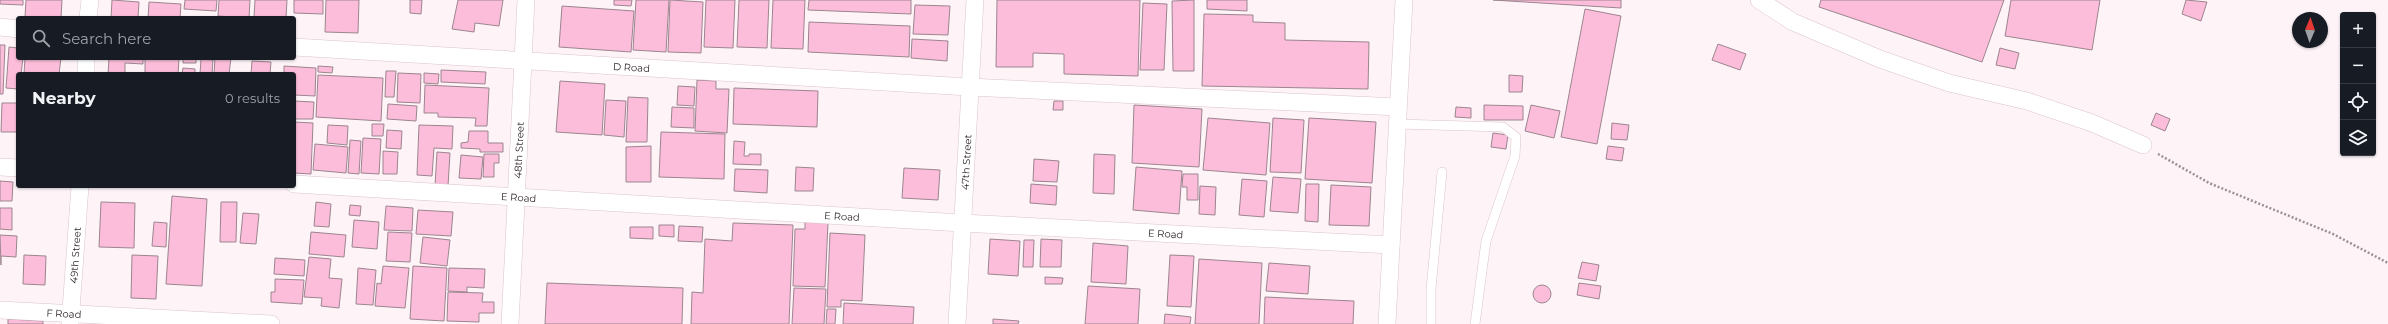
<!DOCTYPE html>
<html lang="en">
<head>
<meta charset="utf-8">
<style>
  :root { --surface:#171b24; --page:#20242c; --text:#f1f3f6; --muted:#9ea1a6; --line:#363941 }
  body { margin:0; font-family:Montserrat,sans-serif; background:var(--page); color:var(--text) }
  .controls { position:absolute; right:12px; top:12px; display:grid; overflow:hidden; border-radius:4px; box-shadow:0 1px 3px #0004 }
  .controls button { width:36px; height:36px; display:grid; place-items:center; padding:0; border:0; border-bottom:1px solid var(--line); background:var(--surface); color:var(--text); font:20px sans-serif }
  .compass { position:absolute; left:2292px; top:12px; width:36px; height:36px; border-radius:50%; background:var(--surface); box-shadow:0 1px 3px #0004; rotate:2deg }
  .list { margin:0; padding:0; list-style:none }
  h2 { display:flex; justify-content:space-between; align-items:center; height:52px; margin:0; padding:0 16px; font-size:17px }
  h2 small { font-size:13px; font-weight:400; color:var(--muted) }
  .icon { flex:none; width:22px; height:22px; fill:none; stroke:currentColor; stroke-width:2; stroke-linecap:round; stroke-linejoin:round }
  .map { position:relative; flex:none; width:2388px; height:324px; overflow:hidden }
  .search { position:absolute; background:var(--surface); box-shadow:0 1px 3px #0004; left:16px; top:16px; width:280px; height:44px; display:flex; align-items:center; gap:10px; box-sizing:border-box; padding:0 14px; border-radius:4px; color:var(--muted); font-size:15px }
  .panel { position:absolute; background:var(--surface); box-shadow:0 1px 3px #0004; left:16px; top:72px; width:280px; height:116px; border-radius:4px }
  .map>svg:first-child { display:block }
</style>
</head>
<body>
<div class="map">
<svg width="2388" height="324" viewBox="0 0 2388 324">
  <rect width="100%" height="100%" fill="#fef4f8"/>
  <path fill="#fcbdda" stroke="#9c858f" d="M 0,0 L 23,0 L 23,5 L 0,4 Z
    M 26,0 L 62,0 L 61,18 L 25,17 Z
    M 112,0 L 139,2 L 138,18 L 111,18 Z
    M 185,0 L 217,0 L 216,11 L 184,9 Z
    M 219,0 L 250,0 L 249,18 L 218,16 Z
    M 255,0 L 287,0 L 286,18 L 254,18 Z
    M 294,0 L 323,0 L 323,14 L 294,13 Z
    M 326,0 L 359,0 L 358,33 L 325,32 Z
    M 410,0 L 422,0 L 421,14 L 410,13 Z
    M 458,0 L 503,0 L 499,26 L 475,23 L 474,32 L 452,29 Z
    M 614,0 L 632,0 L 631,6 L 614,5 Z
    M 636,0 L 669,0 L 666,52 L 633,50 Z
    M 670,0 L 703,2 L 701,53 L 668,52 Z
    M 706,0 L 735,0 L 733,48 L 704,47 Z
    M 739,0 L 769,0 L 767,48 L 737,47 Z
    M 773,0 L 805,0 L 803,49 L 771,48 Z
    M 809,0 L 911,0 L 911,14 L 808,10 Z
    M 997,0 L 1140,0 L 1138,76 L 1064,74 L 1064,54 L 1033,53 L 1033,67 L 996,67 Z
    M 1194,0 L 1194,71 L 1173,71 L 1172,1 Z
    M 1207,0 L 1247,0 L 1247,11 L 1207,9 Z
    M 1493,0 L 1621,0 L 1621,8 Z
    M 1821,0 L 2004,0 L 1982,62 L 1819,7 Z
    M 2011,0 L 2100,0 L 2092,50 L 2005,36 Z
    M 2186,0 L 2207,2 L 2201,21 L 2182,14 Z
    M 149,2 L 181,4 L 180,18 L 148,18 Z
    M 1143,3 L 1167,4 L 1164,70 L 1140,70 Z
    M 915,5 L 950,6 L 948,35 L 913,34 Z
    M 562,6 L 634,11 L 631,52 L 559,47 Z
    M 1585,9 L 1621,16 L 1597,144 L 1561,137 Z
    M 1204,14 L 1253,15 L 1253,22 L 1285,23 L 1285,40 L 1369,42 L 1368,89 L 1202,86 Z
    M 809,22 L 910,26 L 909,57 L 808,52 Z
    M 912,39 L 948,41 L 947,61 L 911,58 Z
    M 1718,44 L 1746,54 L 1740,70 L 1712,60 Z
    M 0,45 L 5,45 L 3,94 L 0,94 Z
    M 9,47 L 18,48 L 18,58 L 23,58 L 21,74 L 18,74 L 18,89 L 6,88 Z
    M 2000,48 L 2019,53 L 2015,69 L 1996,65 Z
    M 25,58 L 61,58 L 59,74 L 24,74 Z
    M 109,58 L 143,58 L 143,64 L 125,63 L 125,74 L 108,74 Z
    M 145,58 L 179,59 L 178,74 L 145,74 Z
    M 183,58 L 196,58 L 196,63 L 183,63 Z
    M 215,58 L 231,58 L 229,74 L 214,74 Z
    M 201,59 L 213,60 L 212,74 L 200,74 Z
    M 252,61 L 271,62 L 270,74 L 251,74 Z
    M 284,66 L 316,68 L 315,96 L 294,95 L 294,74 L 284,74 Z
    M 318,66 L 333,67 L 332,73 L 318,72 Z
    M 183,68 L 195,69 L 195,74 L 182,74 Z
    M 441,70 L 486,72 L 485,84 L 441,82 Z
    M 386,71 L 396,71 L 394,97 L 385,97 Z
    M 398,73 L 421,74 L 420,103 L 397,102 Z
    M 424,73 L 439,74 L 438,84 L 424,83 Z
    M 318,75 L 383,78 L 381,121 L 316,117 Z
    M 1509,75 L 1523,76 L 1522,92 L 1509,92 Z
    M 697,80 L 716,81 L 716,89 L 729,89 L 727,133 L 695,131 Z
    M 560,81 L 605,84 L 602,135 L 556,132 Z
    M 425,85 L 489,88 L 487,126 L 475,126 L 476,118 L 438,117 L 438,113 L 424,113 Z
    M 678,86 L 695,87 L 694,106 L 677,105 Z
    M 734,88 L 818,91 L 817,127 L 733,124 Z
    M 628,97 L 648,98 L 647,142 L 626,142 Z
    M 606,100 L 626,101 L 624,137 L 604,135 Z
    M 294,101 L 314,102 L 313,119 L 294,119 Z
    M 1054,101 L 1063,101 L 1063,110 L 1053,110 Z
    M 2,103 L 18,103 L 18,132 L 1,132 Z
    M 388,104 L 417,106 L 416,121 L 387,119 Z
    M 1134,105 L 1202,109 L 1199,167 L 1132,163 Z
    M 1484,105 L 1523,106 L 1523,120 L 1484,120 Z
    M 1531,105 L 1560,111 L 1554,138 L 1525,131 Z
    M 672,107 L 694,108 L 694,128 L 671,127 Z
    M 1456,107 L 1471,108 L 1471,118 L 1455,117 Z
    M 2156,113 L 2170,119 L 2165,131 L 2151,125 Z
    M 1208,118 L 1270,123 L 1266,175 L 1203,170 Z
    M 1273,118 L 1304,120 L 1301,173 L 1270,172 Z
    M 1309,118 L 1376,122 L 1372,183 L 1305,179 Z
    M 294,122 L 313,123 L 311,174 L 294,173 Z
    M 1612,123 L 1629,125 L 1627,140 L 1611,139 Z
    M 372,124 L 384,124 L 383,136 L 372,136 Z
    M 328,125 L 348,126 L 347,145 L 327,143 Z
    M 419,125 L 453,126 L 452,149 L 434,148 L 432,176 L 417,175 Z
    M 387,130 L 402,131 L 401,149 L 386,148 Z
    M 469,131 L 488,131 L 488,143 L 503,143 L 503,152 L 480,152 L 480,149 L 461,148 L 461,143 L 468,142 Z
    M 661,132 L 725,134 L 724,179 L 659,177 Z
    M 1493,133 L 1508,135 L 1506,149 L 1491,147 Z
    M 363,138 L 381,139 L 379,174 L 361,173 Z
    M 350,140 L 361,141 L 359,174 L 348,173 Z
    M 734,141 L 745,142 L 744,156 L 749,156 L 749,154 L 761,154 L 761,165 L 733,164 Z
    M 315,144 L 348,147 L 346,173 L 313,170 Z
    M 651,146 L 651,182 L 626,182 L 626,147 Z
    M 1608,146 L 1624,148 L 1622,161 L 1606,159 Z
    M 383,151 L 398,152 L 397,174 L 383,174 Z
    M 437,152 L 450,153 L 448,186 L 435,186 Z
    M 484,154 L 499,154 L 499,163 L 494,163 L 494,177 L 483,177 Z
    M 1094,154 L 1115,155 L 1114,194 L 1093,193 Z
    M 461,155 L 483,157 L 481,179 L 459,178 Z
    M 1034,159 L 1059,161 L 1057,182 L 1033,181 Z
    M 796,167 L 814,168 L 813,191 L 795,191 Z
    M 1136,167 L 1182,171 L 1179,214 L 1133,210 Z
    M 904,168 L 940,170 L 938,200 L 902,198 Z
    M 735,169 L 768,170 L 767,193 L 734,191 Z
    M 1183,174 L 1198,174 L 1198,200 L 1187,200 L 1187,187 L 1182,187 Z
    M 1273,177 L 1301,179 L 1298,213 L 1270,211 Z
    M 1242,179 L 1267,181 L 1264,217 L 1239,215 Z
    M 0,181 L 13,182 L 12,201 L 0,201 Z
    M 1031,184 L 1057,186 L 1056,205 L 1030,203 Z
    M 1306,184 L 1319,184 L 1318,222 L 1305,221 Z
    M 1331,185 L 1371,187 L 1369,226 L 1329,225 Z
    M 1200,186 L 1216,187 L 1215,215 L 1199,214 Z
    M 172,196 L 207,199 L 202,286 L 166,284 Z
    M 101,202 L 135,203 L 134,248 L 99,247 Z
    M 221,202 L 237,202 L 236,242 L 220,242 Z
    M 316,202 L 331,204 L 329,227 L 314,226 Z
    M 350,205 L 361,206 L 360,216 L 349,215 Z
    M 386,206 L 413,208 L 412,231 L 384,230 Z
    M 0,208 L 12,208 L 12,230 L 0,229 Z
    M 418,210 L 453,212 L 451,236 L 416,234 Z
    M 243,213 L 259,214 L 256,244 L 240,243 Z
    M 354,220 L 379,222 L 377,249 L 352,247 Z
    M 154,222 L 167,223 L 166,247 L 152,246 Z
    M 805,222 L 828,223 L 825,287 L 793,286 L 795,229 L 805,229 Z
    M 733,223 L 793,225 L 789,324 L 691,324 L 692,292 L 703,293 L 705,239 L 732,241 Z
    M 659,225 L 674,225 L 674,237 L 659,236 Z
    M 679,226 L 703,227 L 702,242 L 678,241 Z
    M 630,227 L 653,227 L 653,239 L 630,238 Z
    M 311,232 L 346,235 L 344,257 L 309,254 Z
    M 388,232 L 412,233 L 410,262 L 386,261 Z
    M 830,233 L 865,235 L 862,301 L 841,300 L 841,307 L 827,307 Z
    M 0,235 L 17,236 L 16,257 L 1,256 L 1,265 Z
    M 423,237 L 450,240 L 447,266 L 420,263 Z
    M 990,239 L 1020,241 L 1018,276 L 988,274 Z
    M 1041,239 L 1062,240 L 1061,267 L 1040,267 Z
    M 1024,240 L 1034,240 L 1033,267 L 1023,267 Z
    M 1093,243 L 1128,246 L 1126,284 L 1091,282 Z
    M 24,255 L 46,256 L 45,285 L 23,284 Z
    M 132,255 L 158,256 L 156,299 L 131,298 Z
    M 1170,255 L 1194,256 L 1191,307 L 1167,306 Z
    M 309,257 L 331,259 L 329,278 L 342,279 L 339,308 L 321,306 L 322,298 L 304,297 Z
    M 275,258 L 305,260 L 304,276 L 274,274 Z
    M 1199,259 L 1262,263 L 1259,324 L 1195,324 Z
    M 1582,262 L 1599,265 L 1596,281 L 1578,278 Z
    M 1269,263 L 1310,266 L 1308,294 L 1266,291 Z
    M 383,266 L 409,268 L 405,308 L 375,306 L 377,283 L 381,284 Z
    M 413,266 L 447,268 L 444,321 L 410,319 Z
    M 358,268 L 376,270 L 373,305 L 356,304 Z
    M 449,268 L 485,269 L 484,288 L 467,287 L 467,292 L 448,291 Z
    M 1045,277 L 1063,278 L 1062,284 L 1045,284 Z
    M 275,279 L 304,280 L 302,304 L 271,302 L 271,292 L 275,292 Z
    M 547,283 L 683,288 L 682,324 L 545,324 Z
    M 1579,283 L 1601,286 L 1599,299 L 1577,295 Z
    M1533 294a9 9 0 1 1 18 0a9 9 0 1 1-18 0Z
    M 1088,286 L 1140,289 L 1138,324 L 1085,324 Z
    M 794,288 L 826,289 L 824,324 L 792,324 Z
    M 448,292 L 483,293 L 482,302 L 494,302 L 494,313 L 479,313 L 479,322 L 447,321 Z
    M 1265,297 L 1354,301 L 1353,324 L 1264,324 Z
    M 844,303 L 914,307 L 913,324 L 843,324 Z
    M 827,309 L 836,309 L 835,324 L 826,324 Z
    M 1165,314 L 1191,317 L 1190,324 L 1164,324 Z
    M 8,319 L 43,321 L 43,324 L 8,324 Z
    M 993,319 L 1019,321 L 1018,324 L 993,324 Z"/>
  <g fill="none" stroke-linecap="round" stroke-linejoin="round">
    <g stroke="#dbc3cd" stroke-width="10">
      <path id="service" d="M 1397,124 L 1503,127 L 1516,137 L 1515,156 L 1486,241 L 1475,324
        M 1431,324 L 1431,289 L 1442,172"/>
    </g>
    <g stroke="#dbc3cd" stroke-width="18">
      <g id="minor">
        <path d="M 1759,0 L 1793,22 L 1880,59 L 1949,83 L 2027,101 L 2092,123 L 2143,145"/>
        <path d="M 88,18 L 90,0"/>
        <path d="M 0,27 L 18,29"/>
        <path id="s1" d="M 294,47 L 969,87 L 1398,107"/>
        <path d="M 86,74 L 86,58"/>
        <path d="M 0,167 L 18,168"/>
        <path id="s2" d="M 294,184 L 962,223 L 1391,245"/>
        <path id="s3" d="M 0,310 L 271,324"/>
        <path id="s4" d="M 70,324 L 80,186"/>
        <path id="s5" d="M 510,324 L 526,0"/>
        <path id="s6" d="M 957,324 L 975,0"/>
        <path d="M 1387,324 L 1404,0"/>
      </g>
    </g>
    <path stroke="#9a9195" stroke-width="2.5" stroke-dasharray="2 2" stroke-linecap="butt" d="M 2158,154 L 2209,183 L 2333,234 L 2388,263"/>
    <use href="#service" stroke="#fff" stroke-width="9"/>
    <use href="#minor" stroke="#fff" stroke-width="17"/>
  </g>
  <g text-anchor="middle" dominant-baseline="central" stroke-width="3" stroke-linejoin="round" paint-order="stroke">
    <g font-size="10" fill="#30272b" stroke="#fff">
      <text stroke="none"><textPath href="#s1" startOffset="338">D Road</textPath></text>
      <text stroke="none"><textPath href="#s5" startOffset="174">48th Street</textPath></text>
      <text stroke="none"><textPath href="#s6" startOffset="162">47th Street</textPath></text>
      <text stroke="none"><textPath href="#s2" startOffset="225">E Road</textPath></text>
      <text stroke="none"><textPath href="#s2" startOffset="549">E Road</textPath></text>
      <text stroke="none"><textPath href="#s2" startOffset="873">E Road</textPath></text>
      <text stroke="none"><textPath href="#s4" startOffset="69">49th Street</textPath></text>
      <text stroke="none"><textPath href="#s3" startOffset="64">F Road</textPath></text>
    </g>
  </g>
</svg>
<div class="controls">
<button>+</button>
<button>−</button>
<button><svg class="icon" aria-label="locate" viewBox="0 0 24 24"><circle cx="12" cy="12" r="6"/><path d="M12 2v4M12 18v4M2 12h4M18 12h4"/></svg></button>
<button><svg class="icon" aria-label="layers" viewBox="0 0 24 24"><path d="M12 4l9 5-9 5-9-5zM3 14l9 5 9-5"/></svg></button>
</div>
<svg class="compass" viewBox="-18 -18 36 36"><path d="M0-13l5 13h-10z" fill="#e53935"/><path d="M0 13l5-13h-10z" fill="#9ea1a6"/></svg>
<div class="search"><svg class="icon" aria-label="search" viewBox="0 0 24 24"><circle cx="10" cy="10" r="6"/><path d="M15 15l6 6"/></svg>Search here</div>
<section class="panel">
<h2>Nearby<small>0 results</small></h2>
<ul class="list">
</ul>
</section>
</div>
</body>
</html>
